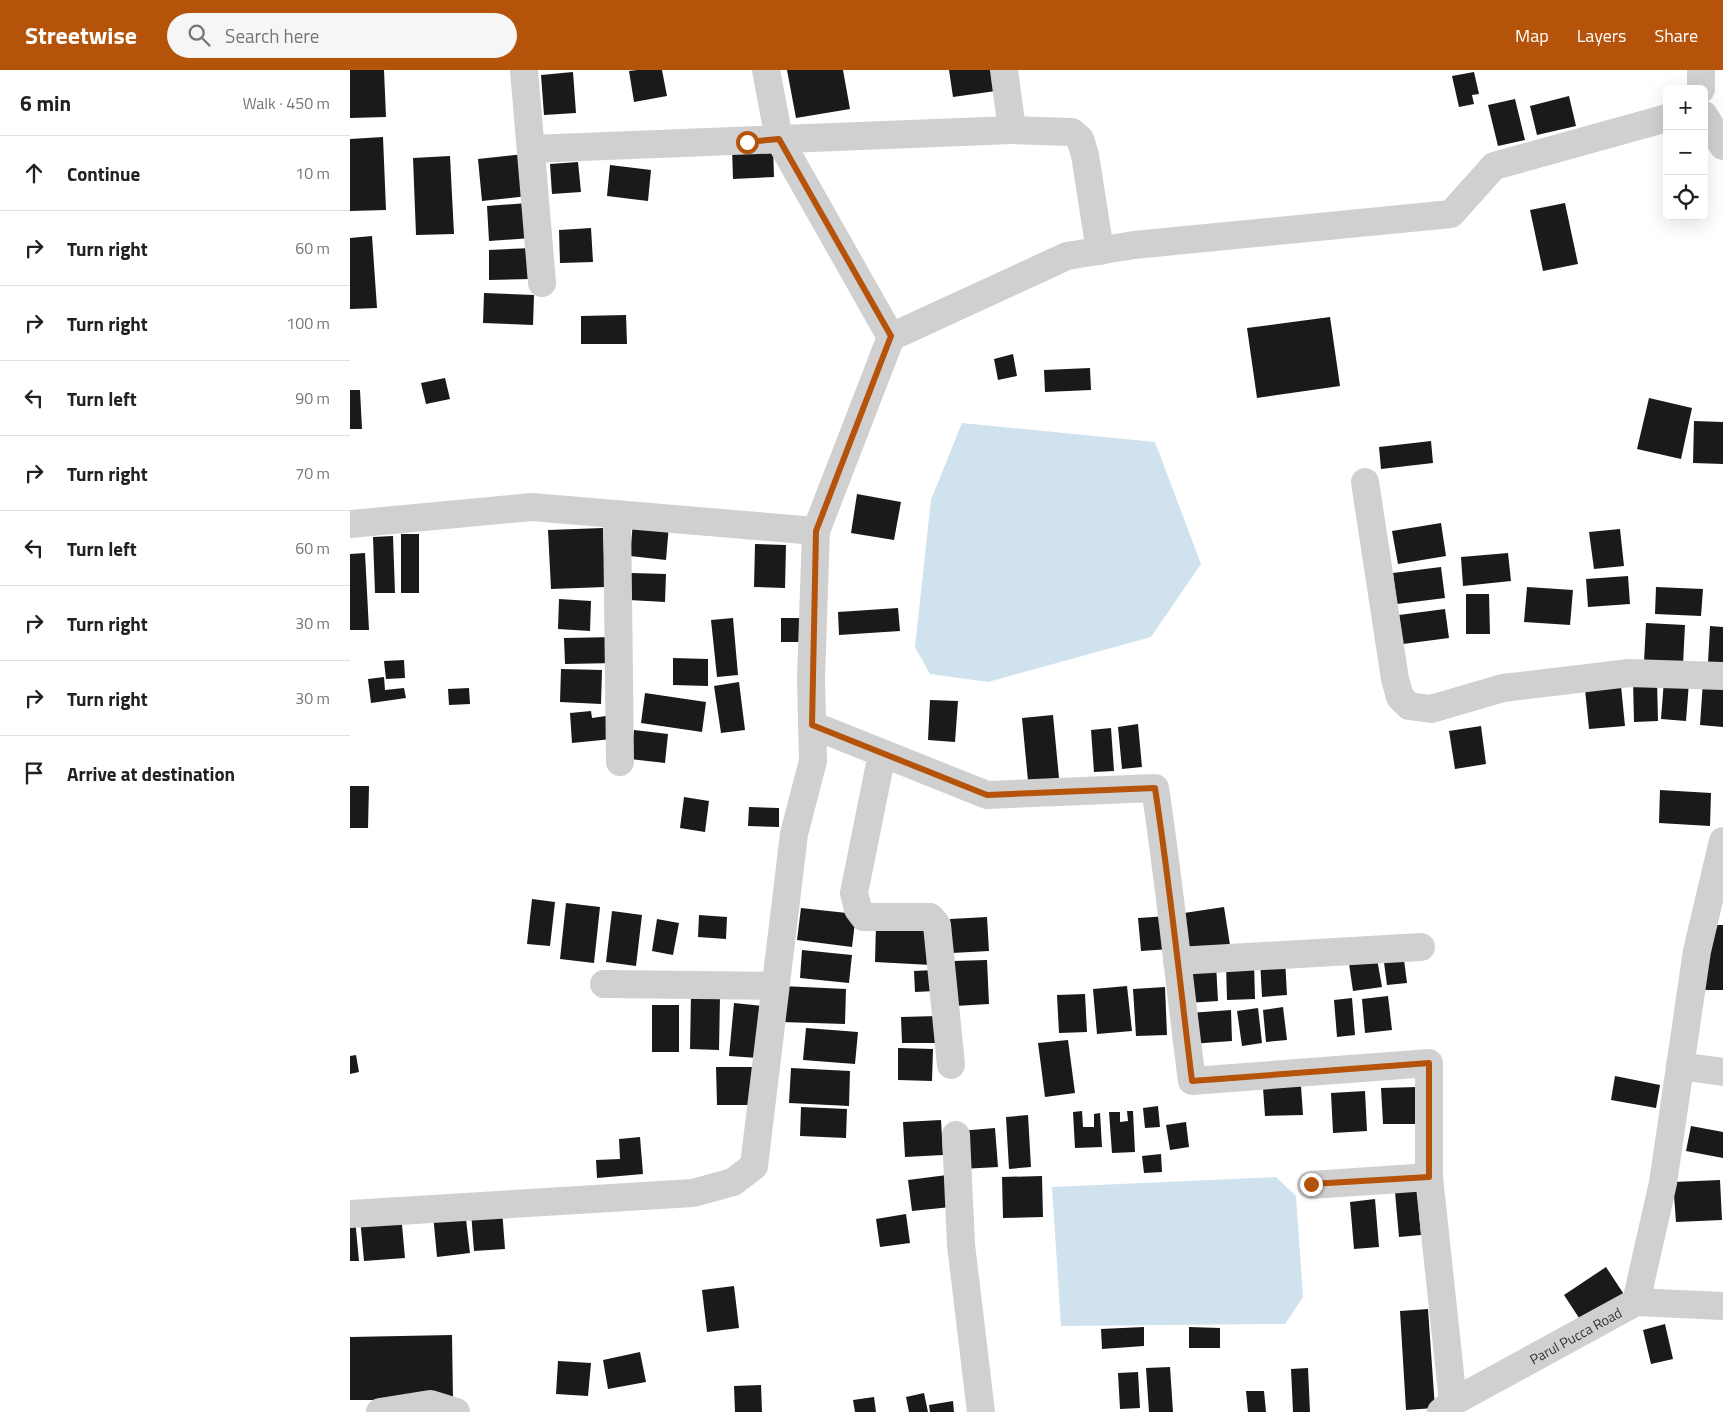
<!DOCTYPE html>
<html lang="en">
<head>
<meta charset="utf-8">
<style>
  :root { --surface:#fff; --page:#f6f6f6; --text:#202124; --muted:#757577; --line:#e0e0e0; --accent:#b45309 }
  body { margin:0; font-family:"Titillium Web",sans-serif; background:var(--page); color:var(--text) }
  .controls { position:absolute; right:15px; top:15px; display:grid; overflow:hidden; border-radius:8px; box-shadow:0 5px 20px #0002 }
  .controls button { width:45px; height:45px; display:grid; place-items:center; padding:0; border:0; border-bottom:1px solid var(--line); background:var(--surface); color:var(--text); font:25px sans-serif }
  .stop { position:absolute; width:15px; height:15px; margin:-11px; border:4px solid #b45309; border-radius:50%; background:#fff }
  .stop.end { background:#b45309; border-color:#fff; box-shadow:0 1px 5px #0008 }
  .list { margin:0; padding:0; list-style:none }
  h2 { display:flex; justify-content:space-between; align-items:center; height:65px; margin:0; padding:0 20px; font-size:21px }
  h2 small { font-size:16px; font-weight:400; color:var(--muted) }
  .list li { display:grid; grid-template-columns:32px 1fr auto; gap:15px; align-items:center; box-sizing:border-box; height:75px; padding:0 20px; border-top:1px solid var(--line) }
  .list b { display:block; font-size:19px; white-space:nowrap }
  .list em { font-size:16px; font-style:normal; color:var(--muted) }
  .icon { flex:none; width:28px; height:28px; fill:none; stroke:currentColor; stroke-width:2; stroke-linecap:round; stroke-linejoin:round }
  .map { position:relative; flex:none; width:1373px; height:1342px; overflow:hidden }
  header { display:flex; align-items:center; gap:30px; box-sizing:border-box; height:70px; padding:0 25px; background:var(--accent); color:#fff }
  header strong { font-size:24px }
  nav { display:flex; gap:28px; margin-inline-start:auto; font-size:18px }
  .search { width:350px; height:45px; background:var(--page); display:flex; align-items:center; gap:12px; box-sizing:border-box; padding:0 18px; border-radius:28px; color:var(--muted); font-size:19px }
  main { display:flex }
  aside { flex:1; background:var(--surface) }
  .map>svg:first-child { display:block }
</style>
</head>
<body>
<header>
<strong>Streetwise</strong>
<div class="search"><svg class="icon" aria-label="search" viewBox="0 0 24 24"><circle cx="10" cy="10" r="6"/><path d="M15 15l6 6"/></svg>Search here</div>
<nav><a>Map</a><a>Layers</a><a>Share</a></nav>
</header>
<main>
<aside>
<h2>6 min<small>Walk · 450 m</small></h2>
<ul class="list">
<li><svg class="icon" aria-label="ahead" viewBox="0 0 24 24"><path d="M12 20V5M6 11l6-6 6 6"/></svg><div><b>Continue</b></div><em>10 m</em></li>
<li><svg class="icon" aria-label="right" viewBox="0 0 24 24"><path d="M7 20v-9h11M14 6l5 5-5 5"/></svg><div><b>Turn right</b></div><em>60 m</em></li>
<li><svg class="icon" aria-label="right" viewBox="0 0 24 24"><path d="M7 20v-9h11M14 6l5 5-5 5"/></svg><div><b>Turn right</b></div><em>100 m</em></li>
<li><svg class="icon" aria-label="left" viewBox="0 0 24 24"><path d="M17 20v-9H6M10 6l-5 5 5 5"/></svg><div><b>Turn left</b></div><em>90 m</em></li>
<li><svg class="icon" aria-label="right" viewBox="0 0 24 24"><path d="M7 20v-9h11M14 6l5 5-5 5"/></svg><div><b>Turn right</b></div><em>70 m</em></li>
<li><svg class="icon" aria-label="left" viewBox="0 0 24 24"><path d="M17 20v-9H6M10 6l-5 5 5 5"/></svg><div><b>Turn left</b></div><em>60 m</em></li>
<li><svg class="icon" aria-label="right" viewBox="0 0 24 24"><path d="M7 20v-9h11M14 6l5 5-5 5"/></svg><div><b>Turn right</b></div><em>30 m</em></li>
<li><svg class="icon" aria-label="right" viewBox="0 0 24 24"><path d="M7 20v-9h11M14 6l5 5-5 5"/></svg><div><b>Turn right</b></div><em>30 m</em></li>
<li><svg class="icon" aria-label="arrive" viewBox="0 0 24 24"><path d="M6 21V4h12l-3 4 3 4H6"/></svg><div><b>Arrive at destination</b></div></li>
</ul>
</aside>
<div class="map">
<svg width="1373" height="1342" viewBox="0 0 1373 1342">
  <rect width="100%" height="100%" fill="#fff"/>
  <path fill="#cfe2ee" d="M 612,353 L 805,372 L 851,494 L 801,567 L 638,612 L 580,604 L 565,577 L 581,430 Z
    M 926,1107 L 946,1126 L 953,1227 L 935,1254 L 711,1256 L 702,1117 Z"/>
  <path fill="#1a1a1a" d="M 0,0 L 34,0 L 36,47 L 0,48 Z
    M 287,0 L 312,0 L 317,26 L 284,32 L 279,1 Z
    M 437,0 L 493,0 L 500,39 L 446,48 Z
    M 599,0 L 650,0 L 653,20 L 603,27 Z
    M 223,2 L 226,43 L 194,45 L 191,5 Z
    M 1124,2 L 1129,24 L 1122,25 L 1124,34 L 1109,37 L 1102,6 Z
    M 1219,26 L 1226,56 L 1187,65 L 1180,36 Z
    M 1165,29 L 1175,70 L 1148,76 L 1138,35 Z
    M 33,67 L 36,140 L 0,141 L 0,69 Z
    M 423,76 L 424,107 L 383,109 L 382,78 Z
    M 174,84 L 178,126 L 132,131 L 128,89 Z
    M 100,86 L 104,164 L 66,165 L 63,88 Z
    M 228,92 L 231,122 L 202,124 L 200,94 Z
    M 260,95 L 301,100 L 298,131 L 257,126 Z
    M 178,133 L 181,168 L 139,171 L 137,136 Z
    M 1215,133 L 1228,194 L 1193,201 L 1180,140 Z
    M 241,158 L 243,192 L 210,193 L 209,160 Z
    M 22,166 L 27,238 L 0,239 L 0,168 Z
    M 182,178 L 182,209 L 139,210 L 139,180 Z
    M 134,223 L 184,225 L 183,255 L 133,253 Z
    M 276,245 L 277,274 L 231,274 L 231,246 Z
    M 980,247 L 990,316 L 907,328 L 897,258 Z
    M 663,284 L 667,306 L 648,310 L 644,289 Z
    M 740,298 L 741,320 L 695,322 L 694,300 Z
    M 95,308 L 100,329 L 76,334 L 71,313 Z
    M 0,320 L 10,320 L 12,359 L 0,359 Z
    M 1299,328 L 1342,338 L 1331,389 L 1287,379 Z
    M 1344,351 L 1373,352 L 1373,394 L 1343,393 Z
    M 1081,371 L 1083,393 L 1031,399 L 1029,377 Z
    M 507,424 L 551,432 L 544,470 L 501,463 Z
    M 283,452 L 319,455 L 316,490 L 280,486 Z
    M 1091,453 L 1096,486 L 1048,494 L 1042,461 Z
    M 253,458 L 255,517 L 201,519 L 198,460 Z
    M 1270,459 L 1274,496 L 1244,499 L 1239,462 Z
    M 51,464 L 69,464 L 69,523 L 51,523 Z
    M 43,466 L 45,523 L 25,523 L 23,467 Z
    M 405,474 L 436,475 L 435,518 L 404,517 Z
    M 15,483 L 19,560 L 0,560 L 0,484 Z
    M 1158,483 L 1161,511 L 1113,516 L 1111,487 Z
    M 1091,497 L 1095,528 L 1047,534 L 1043,503 Z
    M 281,503 L 316,504 L 315,532 L 279,530 Z
    M 1278,506 L 1280,534 L 1238,537 L 1236,509 Z
    M 1177,517 L 1223,520 L 1220,555 L 1174,552 Z
    M 1306,517 L 1353,519 L 1351,546 L 1305,544 Z
    M 1116,524 L 1139,524 L 1140,564 L 1116,564 Z
    M 209,529 L 241,531 L 240,561 L 208,559 Z
    M 548,538 L 550,561 L 489,565 L 488,542 Z
    M 1095,539 L 1099,568 L 1053,574 L 1049,545 Z
    M 383,548 L 388,605 L 367,607 L 361,550 Z
    M 431,548 L 451,548 L 452,572 L 431,572 Z
    M 1296,553 L 1335,555 L 1333,595 L 1294,592 Z
    M 1360,556 L 1373,557 L 1373,594 L 1358,593 Z
    M 266,567 L 267,593 L 215,594 L 214,568 Z
    M 323,588 L 358,589 L 358,616 L 323,615 Z
    M 54,590 L 55,608 L 36,609 L 34,591 Z
    M 211,599 L 252,600 L 251,634 L 210,632 Z
    M 34,607 L 35,620 L 54,618 L 56,628 L 21,633 L 18,609 Z
    M 1283,610 L 1307,610 L 1308,651 L 1284,652 Z
    M 1314,610 L 1339,612 L 1336,651 L 1311,649 Z
    M 1353,611 L 1373,613 L 1373,657 L 1350,655 Z
    M 389,612 L 395,660 L 371,663 L 364,616 Z
    M 1271,616 L 1275,656 L 1239,659 L 1235,619 Z
    M 119,618 L 120,634 L 99,635 L 98,619 Z
    M 295,623 L 356,632 L 352,662 L 291,653 Z
    M 580,630 L 608,631 L 605,672 L 578,670 Z
    M 241,641 L 242,648 L 256,646 L 262,669 L 222,673 L 220,643 Z
    M 703,645 L 709,708 L 678,711 L 672,648 Z
    M 788,654 L 792,697 L 772,699 L 768,657 Z
    M 1131,656 L 1136,694 L 1105,699 L 1099,661 Z
    M 761,658 L 764,701 L 744,702 L 741,660 Z
    M 284,660 L 318,664 L 315,693 L 280,689 Z
    M 0,716 L 19,716 L 18,758 L 0,758 Z
    M 1310,720 L 1361,723 L 1360,756 L 1309,753 Z
    M 334,727 L 359,731 L 355,762 L 330,758 Z
    M 399,737 L 429,738 L 429,757 L 398,756 Z
    M 182,829 L 205,832 L 200,876 L 177,874 Z
    M 216,833 L 250,837 L 244,893 L 210,889 Z
    M 874,837 L 880,875 L 840,881 L 834,843 Z
    M 451,838 L 506,844 L 502,877 L 447,870 Z
    M 262,841 L 292,845 L 286,896 L 256,892 Z
    M 349,845 L 377,847 L 376,869 L 348,867 Z
    M 818,846 L 820,879 L 791,881 L 788,848 Z
    M 637,847 L 639,881 L 602,883 L 600,849 Z
    M 307,849 L 329,853 L 323,885 L 302,881 Z
    M 526,854 L 583,856 L 581,895 L 525,892 Z
    M 1355,855 L 1373,855 L 1373,920 L 1355,920 Z
    M 452,880 L 502,885 L 499,913 L 450,908 Z
    M 1053,882 L 1057,913 L 1037,915 L 1033,885 Z
    M 1026,883 L 1032,917 L 1003,921 L 998,887 Z
    M 935,889 L 937,925 L 912,927 L 910,890 Z
    M 637,890 L 639,934 L 605,936 L 603,891 Z
    M 904,892 L 905,929 L 877,930 L 876,893 Z
    M 866,894 L 868,931 L 837,933 L 835,896 Z
    M 584,900 L 585,921 L 565,922 L 564,901 Z
    M 432,916 L 496,919 L 495,954 L 431,952 Z
    M 777,916 L 782,961 L 747,964 L 743,919 Z
    M 815,917 L 817,965 L 786,966 L 783,919 Z
    M 735,924 L 737,962 L 709,963 L 707,925 Z
    M 341,925 L 370,926 L 369,980 L 340,979 Z
    M 1038,926 L 1042,960 L 1015,963 L 1012,929 Z
    M 1002,928 L 1005,965 L 987,967 L 984,930 Z
    M 384,933 L 413,936 L 408,988 L 379,986 Z
    M 302,935 L 329,935 L 329,982 L 302,982 Z
    M 933,937 L 937,970 L 916,972 L 913,940 Z
    M 908,938 L 912,973 L 892,976 L 887,941 Z
    M 881,940 L 882,971 L 840,974 L 839,943 Z
    M 588,946 L 589,973 L 552,973 L 551,947 Z
    M 456,958 L 508,962 L 505,994 L 453,990 Z
    M 718,970 L 725,1023 L 695,1027 L 688,973 Z
    M 548,978 L 583,979 L 582,1011 L 548,1010 Z
    M 6,985 L 9,1002 L 0,1004 L 0,986 Z
    M 366,997 L 404,997 L 405,1035 L 367,1035 Z
    M 441,998 L 500,1001 L 499,1036 L 439,1033 Z
    M 1265,1006 L 1310,1015 L 1306,1038 L 1261,1030 Z
    M 951,1016 L 953,1045 L 915,1046 L 913,1018 Z
    M 1068,1017 L 1069,1054 L 1033,1054 L 1031,1018 Z
    M 1015,1021 L 1017,1061 L 983,1063 L 981,1023 Z
    M 808,1036 L 810,1057 L 795,1058 L 793,1038 Z
    M 451,1037 L 497,1039 L 496,1068 L 450,1066 Z
    M 732,1041 L 733,1057 L 744,1057 L 744,1044 L 750,1043 L 752,1077 L 725,1078 L 723,1042 Z
    M 777,1041 L 783,1041 L 785,1082 L 762,1083 L 759,1042 L 770,1042 L 770,1052 L 778,1051 Z
    M 678,1045 L 681,1097 L 659,1099 L 656,1047 Z
    M 591,1050 L 593,1085 L 555,1087 L 553,1052 Z
    M 836,1052 L 839,1077 L 820,1080 L 816,1055 Z
    M 1341,1056 L 1373,1062 L 1373,1088 L 1336,1081 Z
    M 645,1058 L 648,1097 L 611,1099 L 609,1061 Z
    M 290,1067 L 293,1104 L 247,1108 L 246,1090 L 270,1089 L 269,1069 Z
    M 811,1084 L 812,1102 L 794,1103 L 792,1086 Z
    M 597,1105 L 601,1137 L 562,1141 L 558,1110 Z
    M 692,1106 L 693,1147 L 653,1148 L 652,1107 Z
    M 1370,1110 L 1372,1150 L 1326,1152 L 1323,1112 Z
    M 1067,1120 L 1071,1165 L 1049,1167 L 1045,1122 Z
    M 1025,1129 L 1029,1177 L 1004,1179 L 1000,1132 Z
    M 152,1139 L 155,1179 L 124,1181 L 121,1142 Z
    M 115,1141 L 120,1183 L 87,1187 L 83,1144 Z
    M 51,1144 L 55,1188 L 14,1191 L 10,1148 Z
    M 556,1144 L 560,1173 L 530,1177 L 526,1149 Z
    M 0,1148 L 5,1148 L 9,1191 L 0,1191 Z
    M 1256,1197 L 1275,1226 L 1233,1254 L 1214,1225 Z
    M 384,1216 L 389,1258 L 357,1262 L 352,1220 Z
    M 1078,1239 L 1085,1338 L 1056,1340 L 1050,1241 Z
    M 1315,1254 L 1323,1289 L 1301,1294 L 1293,1260 Z
    M 794,1257 L 794,1276 L 752,1279 L 751,1259 Z
    M 839,1257 L 870,1258 L 870,1278 L 839,1278 Z
    M 102,1265 L 103,1330 L 0,1330 L 0,1267 Z
    M 290,1282 L 296,1312 L 258,1319 L 253,1290 Z
    M 208,1291 L 241,1293 L 238,1326 L 206,1324 Z
    M 820,1297 L 823,1342 L 799,1342 L 796,1298 Z
    M 958,1298 L 960,1342 L 943,1342 L 941,1299 Z
    M 788,1302 L 790,1338 L 770,1339 L 768,1303 Z
    M 411,1315 L 412,1342 L 385,1342 L 384,1316 Z
    M 896,1321 L 914,1321 L 916,1342 L 898,1342 Z
    M 574,1323 L 578,1342 L 559,1342 L 556,1327 Z
    M 524,1327 L 526,1342 L 505,1342 L 503,1330 Z
    M 603,1331 L 604,1342 L 580,1342 L 579,1335 Z"/>
  <g fill="none" stroke-linecap="round" stroke-linejoin="round">
    <g stroke="#d0d0d0" stroke-width="28">
      <path d="M 174,0 L 192,213"/>
      <path d="M 416,0 L 429,69 L 541,267"/>
      <path d="M 1351,19 L 1351,0"/>
      <path d="M 1354,45 L 1373,76"/>
      <path d="M 662,60 L 722,62 L 730,69 L 735,85 L 750,181"/>
      <path d="M 181,79 L 662,60 L 654,0"/>
      <path d="M 1015,412 L 1045,609 L 1050,627 L 1059,636 L 1081,639 L 1153,618 L 1279,603 L 1373,606"/>
      <path d="M 267,444 L 270,692"/>
      <path d="M 0,454 L 182,437 L 466,461"/>
      <path d="M 462,655 L 637,725 L 805,718 C 820,816 829,913 842,1011 L 1079,993 L 1079,1107 L 1103,1332"/>
      <path d="M 532,684 L 504,823 L 508,839 L 514,847 L 580,847 L 587,855 L 601,995"/>
      <path d="M 827,891 L 1071,877"/>
      <path d="M 254,914 L 425,916"/>
      <path d="M 1330,996 L 1373,1002"/>
      <path d="M 606,1065 L 611,1175 L 631,1342"/>
      <path d="M 961,1115 L 1079,1107"/>
      <path d="M 0,1144 L 343,1123 L 383,1112 L 404,1096 L 444,764 L 463,691 L 461,608 L 466,461 L 541,267 L 717,186 L 784,175 L 1101,144 L 1144,96 L 1317,48"/>
      <path d="M 1286,1232 L 1313,1113 L 1347,881 L 1373,771"/>
      <path d="M 30,1342 L 80,1334 L 106,1342"/>
      <path id="s1" d="M 1091,1342 L 1103,1332 L 1286,1232 L 1373,1236"/>
    </g>
  </g>
  <g fill="none" stroke-linecap="round" stroke-linejoin="round">
    <path stroke="#b45309" stroke-width="6" d="M 397,72 L 429,69 L 541,266 L 466,461 L 462,655 L 637,725 L 805,718 C 820,816 830,913 842,1011 L 1079,993 L 1079,1107 L 961,1114"/>
  </g>
  <g text-anchor="middle" dominant-baseline="central" stroke-width="5" stroke-linejoin="round" paint-order="stroke">
    <g font-size="14" fill="#333" stroke="#fff">
      <text stroke="none"><textPath href="#s1" startOffset="155">Parul Pucca Road</textPath></text>
    </g>
  </g>
</svg>
<div class="controls">
<button>+</button>
<button>−</button>
<button><svg class="icon" aria-label="locate" viewBox="0 0 24 24"><circle cx="12" cy="12" r="6"/><path d="M12 2v4M12 18v4M2 12h4M18 12h4"/></svg></button>
</div>
<div class="stop" style="left:397px;top:72px"></div>
<div class="stop end" style="left:961px;top:1114px"></div>
</div>
</main>
</body>
</html>
